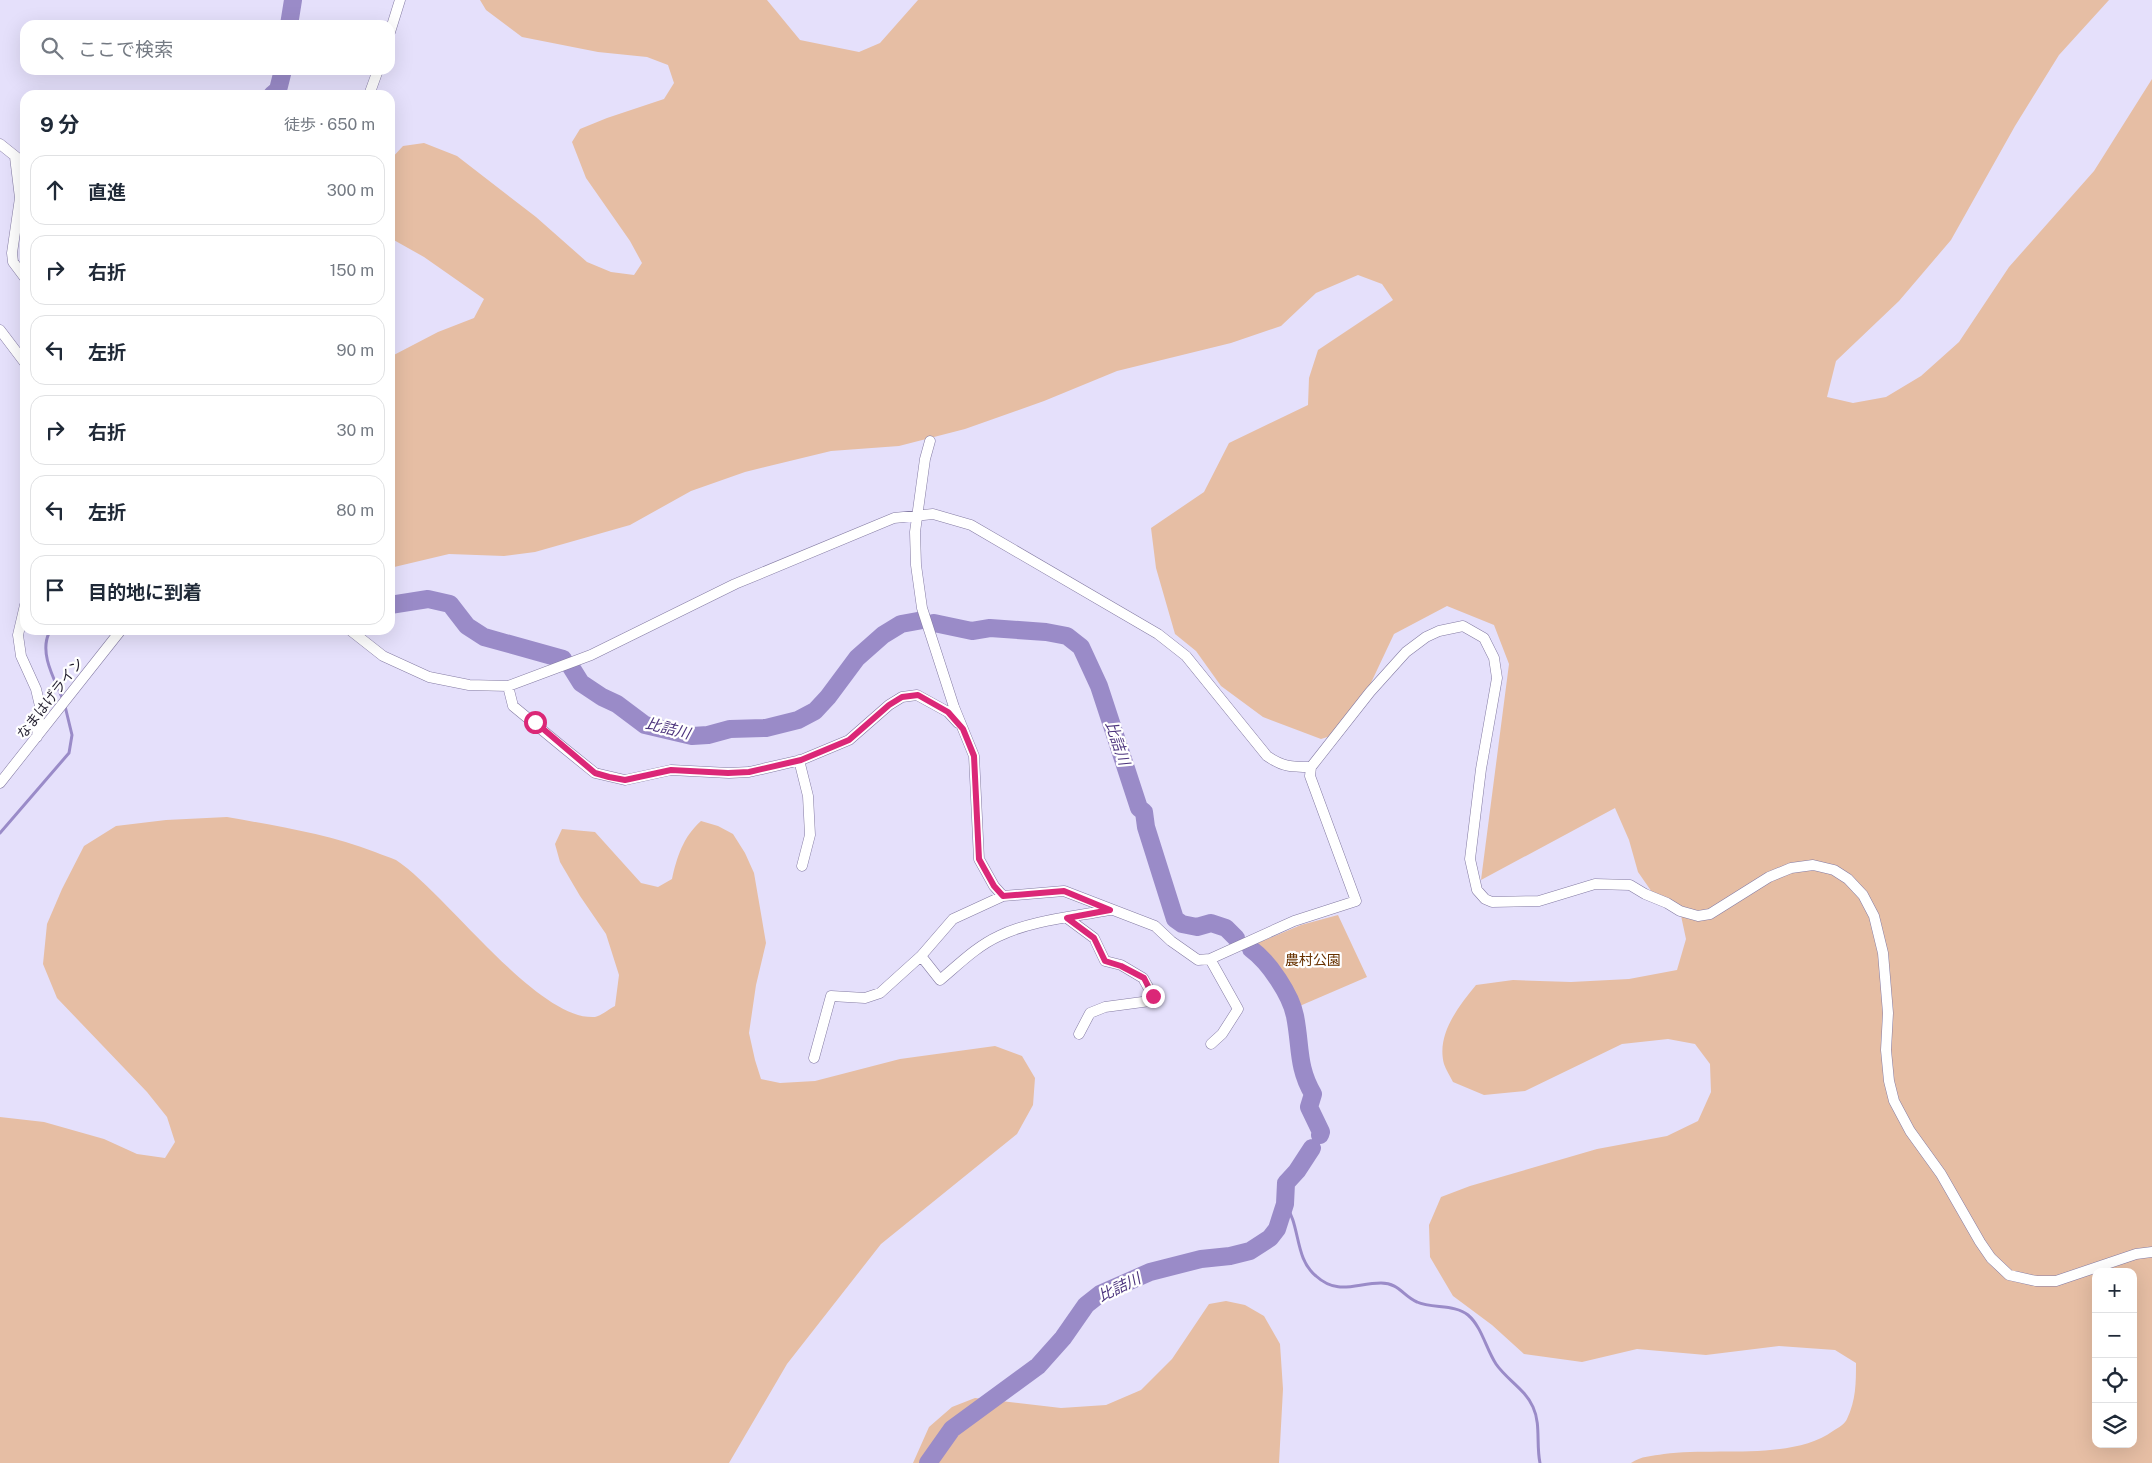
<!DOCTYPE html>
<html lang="ja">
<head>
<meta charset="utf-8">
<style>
  :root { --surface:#fff; --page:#f6f6f7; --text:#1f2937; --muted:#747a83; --line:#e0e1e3 }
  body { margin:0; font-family:"Public Sans","Noto Sans JP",sans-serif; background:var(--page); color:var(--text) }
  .controls { position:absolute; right:15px; bottom:15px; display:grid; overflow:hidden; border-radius:10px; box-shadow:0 5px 20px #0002 }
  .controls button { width:45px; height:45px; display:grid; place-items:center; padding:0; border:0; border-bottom:1px solid var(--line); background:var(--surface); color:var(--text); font:25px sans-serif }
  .stop { position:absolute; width:15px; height:15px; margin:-11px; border:4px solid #db2777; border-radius:50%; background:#fff }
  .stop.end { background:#db2777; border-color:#fff; box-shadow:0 1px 5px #0008 }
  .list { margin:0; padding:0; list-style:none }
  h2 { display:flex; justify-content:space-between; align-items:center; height:65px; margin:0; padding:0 20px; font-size:21px }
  h2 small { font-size:16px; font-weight:400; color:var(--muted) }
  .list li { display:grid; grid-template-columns:32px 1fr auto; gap:15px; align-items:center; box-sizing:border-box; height:70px; margin:0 10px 10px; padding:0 10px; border:1px solid var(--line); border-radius:15px }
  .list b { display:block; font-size:19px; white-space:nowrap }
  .list em { font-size:16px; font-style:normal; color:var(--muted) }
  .icon { flex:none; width:28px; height:28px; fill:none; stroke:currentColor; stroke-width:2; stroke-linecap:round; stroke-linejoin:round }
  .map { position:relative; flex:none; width:2152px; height:1463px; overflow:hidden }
  .search { position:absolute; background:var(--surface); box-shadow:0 5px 20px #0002; left:20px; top:20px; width:375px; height:55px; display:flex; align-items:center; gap:12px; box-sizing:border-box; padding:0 18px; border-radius:15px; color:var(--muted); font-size:19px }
  .panel { position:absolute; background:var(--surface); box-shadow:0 5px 20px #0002; left:20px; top:90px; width:375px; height:545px; border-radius:15px }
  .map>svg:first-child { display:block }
</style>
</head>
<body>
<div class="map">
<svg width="2152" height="1463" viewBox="0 0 2152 1463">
  <rect width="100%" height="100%" fill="#e5e0fb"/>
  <path fill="#e6bea4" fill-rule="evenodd" d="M 480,0 L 767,0 L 800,40 L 859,52 L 880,43 L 918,0 L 2109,0 L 2059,55 L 2015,126 L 1951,240 L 1899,301 L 1836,361 L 1827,397 L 1853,403 L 1886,397 L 1921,376 L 1959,342 L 2009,267 L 2094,171 L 2152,79 L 2152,1463 L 1631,1463 C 1641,1456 1652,1456 1664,1454 C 1713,1447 1792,1461 1833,1431 C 1838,1428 1845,1424 1847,1419 C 1856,1400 1856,1383 1856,1363 L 1835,1350 L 1779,1346 L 1706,1355 L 1637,1349 L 1582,1362 L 1524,1354 L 1492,1325 L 1453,1296 L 1430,1257 L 1429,1225 L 1441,1197 L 1470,1186 L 1597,1149 L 1667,1136 L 1698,1121 L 1711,1092 L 1710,1064 L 1695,1044 L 1668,1039 L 1622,1044 L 1525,1091 L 1484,1095 L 1453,1082 C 1450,1076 1446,1070 1444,1064 C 1436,1034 1459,1006 1476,985 L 1513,980 L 1571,982 L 1629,979 L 1677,970 L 1686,939 L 1680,911 L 1654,895 L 1638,872 L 1629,840 L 1615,808 L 1481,880 L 1509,664 L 1494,625 L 1447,606 L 1394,634 L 1361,704 L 1337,734 L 1321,739 L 1263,717 L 1221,686 L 1196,651 L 1175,634 L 1156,568 L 1151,528 L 1204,492 L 1229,443 L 1308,405 L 1309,378 L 1318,350 L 1393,300 L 1382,284 L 1358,275 L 1316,293 L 1281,326 L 1231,343 L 1117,371 L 1044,401 L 965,429 L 899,446 L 831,451 L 745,472 L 691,491 L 630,525 L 535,552 L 504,556 L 449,554 L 390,568 L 390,357 L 438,332 L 474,318 L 484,299 L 424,257 L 392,239 L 390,234 L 390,160 L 403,146 L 424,143 L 457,156 L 536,217 L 587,262 L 611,272 L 634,275 L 642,263 L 630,241 L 586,178 L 572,142 L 580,129 L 607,118 L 664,99 L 674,83 L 668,65 L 647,57 L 598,52 L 522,37 L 486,10 ZM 2096,1272 L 2133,1272 L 2133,1444 L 2096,1444 Z
    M 227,817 C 277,826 328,834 375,852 C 381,855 390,857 396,860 C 446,893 537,1021 595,1017 C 601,1016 609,1009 615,1006 L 619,975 L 606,934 L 580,896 L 560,862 L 555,844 L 562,829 L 595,832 L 641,883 L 658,887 L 672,879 C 677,857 683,837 701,821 L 718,826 L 733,834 L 745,853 L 754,873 L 766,943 L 756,985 L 749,1033 L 755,1060 L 761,1079 L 780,1083 L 815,1081 L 900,1059 L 995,1046 L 1022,1056 L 1035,1078 L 1033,1105 L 1017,1134 L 881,1244 L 787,1364 L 729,1463 L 0,1463 L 0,1117 L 44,1122 L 104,1139 L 137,1154 L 165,1158 L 175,1142 L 167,1117 L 147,1092 L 57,998 L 43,964 L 47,924 L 62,889 L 84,846 L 116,826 L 166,820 Z
    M 1338,915 L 1367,977 L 1295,1008 L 1270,962 L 1253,945 L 1301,925 Z
    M 1226,1301 L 1245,1305 L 1264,1316 L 1280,1344 L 1283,1389 L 1279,1463 L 913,1463 L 929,1427 L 952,1407 L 975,1398 L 1061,1408 L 1106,1405 L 1141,1390 L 1172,1359 L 1209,1304 Z"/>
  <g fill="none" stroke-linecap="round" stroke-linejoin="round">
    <path stroke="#9a8bc8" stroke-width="3" d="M 56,630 L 49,633 C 39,654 55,680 63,700
      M 58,630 L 75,633 L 86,630
      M 0,833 L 69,753 L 72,735 L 65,706
      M 1285,1204 C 1301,1226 1294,1258 1316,1276 C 1338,1296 1356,1283 1381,1283 C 1399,1283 1403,1296 1417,1302 C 1432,1309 1455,1304 1468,1315 C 1482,1327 1486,1349 1496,1364 C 1507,1380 1525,1389 1533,1407 C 1541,1424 1536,1445 1540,1463"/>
    <path stroke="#9a8bc8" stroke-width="18" d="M 289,25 L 293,0
      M 272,95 L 278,90 L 283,70
      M 390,605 L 428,599 L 450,604 L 467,626 L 484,637 L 563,659
      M 934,623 L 972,631 L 990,628 L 1046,632 L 1067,636 L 1081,647 L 1099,686 L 1139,808 L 1144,812 L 1146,827 L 1175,919 L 1182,924 L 1197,927 L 1211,923 L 1226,928 L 1236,938
      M 571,667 L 581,683 L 602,697 L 617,704 L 645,725 L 692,736 L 708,735 L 730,729 L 766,728 L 798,720 L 815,711 L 828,697 L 857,658 L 883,635 L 901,624 L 923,620
      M 1251,949 C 1269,962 1291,995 1295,1016 C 1301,1046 1297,1067 1313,1094 L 1309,1107 L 1321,1132 L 1320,1135
      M 928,1463 L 952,1429 L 1038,1366 L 1063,1338 L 1086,1305 L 1100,1294 L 1150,1272 L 1201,1259 L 1230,1256 L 1250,1251 L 1270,1238 L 1277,1229 L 1285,1204 L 1286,1183 L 1297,1171 L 1312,1148"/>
    <g stroke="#847ba3" stroke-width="11">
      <path id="minor" d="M 390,32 L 400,0
        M 369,95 L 378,70
        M 0,144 L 25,164
        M 15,157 L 20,198 L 12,253 L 13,262 L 25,278
        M 0,330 L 25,363
        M 930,441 L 925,459 L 915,532 L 916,565 L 922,608 L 954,707 L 974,756 L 979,859 L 994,886 L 1003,896 L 1064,891 L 1155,926 L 1171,941 L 1198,960 L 1210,959 L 1294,921 L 1356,901 L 1310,776 L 1311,767 L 1370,692 L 1406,652 L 1426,637 L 1439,631 L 1463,626 L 1484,638 L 1494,658 L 1497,678 L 1481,769 L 1470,859 L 1477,890 L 1485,899 L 1492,902 L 1539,901 L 1595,884 L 1630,885 L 1645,894 L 1667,903 L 1680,911 L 1698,916 L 1710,914 L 1769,877 L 1791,868 L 1813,865 L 1834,870 L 1848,879 L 1863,895 L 1874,916 L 1883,953 L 1888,1013 L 1886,1050 L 1889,1081 L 1894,1101 L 1910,1131 L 1941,1174 L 1980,1242 L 1991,1258 L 2009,1275 L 2036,1281 L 2056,1281 L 2136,1254 L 2152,1252
        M 25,605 L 18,635 L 21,656 L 36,689 L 40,706 L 37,737
        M 350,630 L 383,656 L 429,677 L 469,685 L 508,686 L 591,655 L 735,584 L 894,518 L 933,514 L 971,525 L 1158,634 L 1186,656 L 1267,756 C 1283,767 1291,767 1311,767
        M 508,686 L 513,706 L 564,748 L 595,773 L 625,780 L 671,770 L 729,773 L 749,772 L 801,760 L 849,740 L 889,705 L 902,697 L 917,695 L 948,712 L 958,723
        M 799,760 L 808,796 L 810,835 L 802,866
        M 0,783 L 121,630
        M 1067,918 L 1094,938 L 1105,961 L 1121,965 L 1143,978 L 1153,996 L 1150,1001 L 1105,1007 L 1090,1013 L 1079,1034
        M 921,956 L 953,919 L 1003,896
        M 1210,959 L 1238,1009 L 1222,1034 L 1211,1044
        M 814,1058 L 831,996 L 865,998 L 880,993 L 921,956 L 940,980 C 959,964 977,946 999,936 C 1032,920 1073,917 1109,910"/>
    </g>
    <use href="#minor" stroke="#fff" stroke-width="10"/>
  </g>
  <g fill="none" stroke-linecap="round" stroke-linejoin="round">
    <path stroke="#db2777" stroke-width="6" d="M 535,722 L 595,773 L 609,777 L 625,780 L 671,770 L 728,773 L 749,772 L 801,760 L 849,740 L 889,705 L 902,697 L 918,695 L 948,712 L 963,729 L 974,756 L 979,859 L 994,886 L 1003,896 L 1064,891 L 1110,910 L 1067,918 L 1094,938 L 1105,961 L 1121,966 L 1144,978 L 1153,996"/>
  </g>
  <g text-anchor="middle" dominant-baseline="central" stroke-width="4.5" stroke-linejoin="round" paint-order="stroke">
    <g font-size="14" fill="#211d2d" stroke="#fff">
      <text transform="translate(50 698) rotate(-52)">なまはげライン</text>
    </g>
    <g font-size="14" fill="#683200" stroke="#fff">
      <text x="1313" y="960">農村公園</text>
    </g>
    <g font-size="15" font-style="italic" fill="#4c347d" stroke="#fff">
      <text transform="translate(668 728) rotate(14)">比詰川</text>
      <text transform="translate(1118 743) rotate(71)">比詰川</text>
      <text transform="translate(1119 1287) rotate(-26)">比詰川</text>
    </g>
  </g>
</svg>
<div class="controls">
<button>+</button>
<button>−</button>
<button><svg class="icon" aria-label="locate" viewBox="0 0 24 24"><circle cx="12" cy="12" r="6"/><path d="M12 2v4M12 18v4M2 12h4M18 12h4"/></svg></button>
<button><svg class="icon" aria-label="layers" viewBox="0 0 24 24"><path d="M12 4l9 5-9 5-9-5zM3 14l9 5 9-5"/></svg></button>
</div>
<div class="stop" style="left:535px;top:722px"></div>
<div class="stop end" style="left:1153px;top:996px"></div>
<div class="search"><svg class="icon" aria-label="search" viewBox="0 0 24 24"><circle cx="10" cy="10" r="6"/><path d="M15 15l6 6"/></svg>ここで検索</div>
<section class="panel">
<h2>9 分<small>徒歩 · 650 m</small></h2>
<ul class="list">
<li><svg class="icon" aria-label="ahead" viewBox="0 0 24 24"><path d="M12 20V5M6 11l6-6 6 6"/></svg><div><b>直進</b></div><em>300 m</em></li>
<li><svg class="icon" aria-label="right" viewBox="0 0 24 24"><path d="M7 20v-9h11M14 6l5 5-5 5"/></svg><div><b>右折</b></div><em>150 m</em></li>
<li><svg class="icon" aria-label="left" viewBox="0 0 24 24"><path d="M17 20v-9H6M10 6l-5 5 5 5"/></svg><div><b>左折</b></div><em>90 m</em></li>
<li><svg class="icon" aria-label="right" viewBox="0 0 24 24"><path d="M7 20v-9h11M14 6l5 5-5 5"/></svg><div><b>右折</b></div><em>30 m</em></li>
<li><svg class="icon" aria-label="left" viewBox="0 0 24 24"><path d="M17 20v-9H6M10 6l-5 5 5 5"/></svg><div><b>左折</b></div><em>80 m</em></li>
<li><svg class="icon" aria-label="arrive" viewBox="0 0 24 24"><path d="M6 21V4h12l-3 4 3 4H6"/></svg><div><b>目的地に到着</b></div></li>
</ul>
</section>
</div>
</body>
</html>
